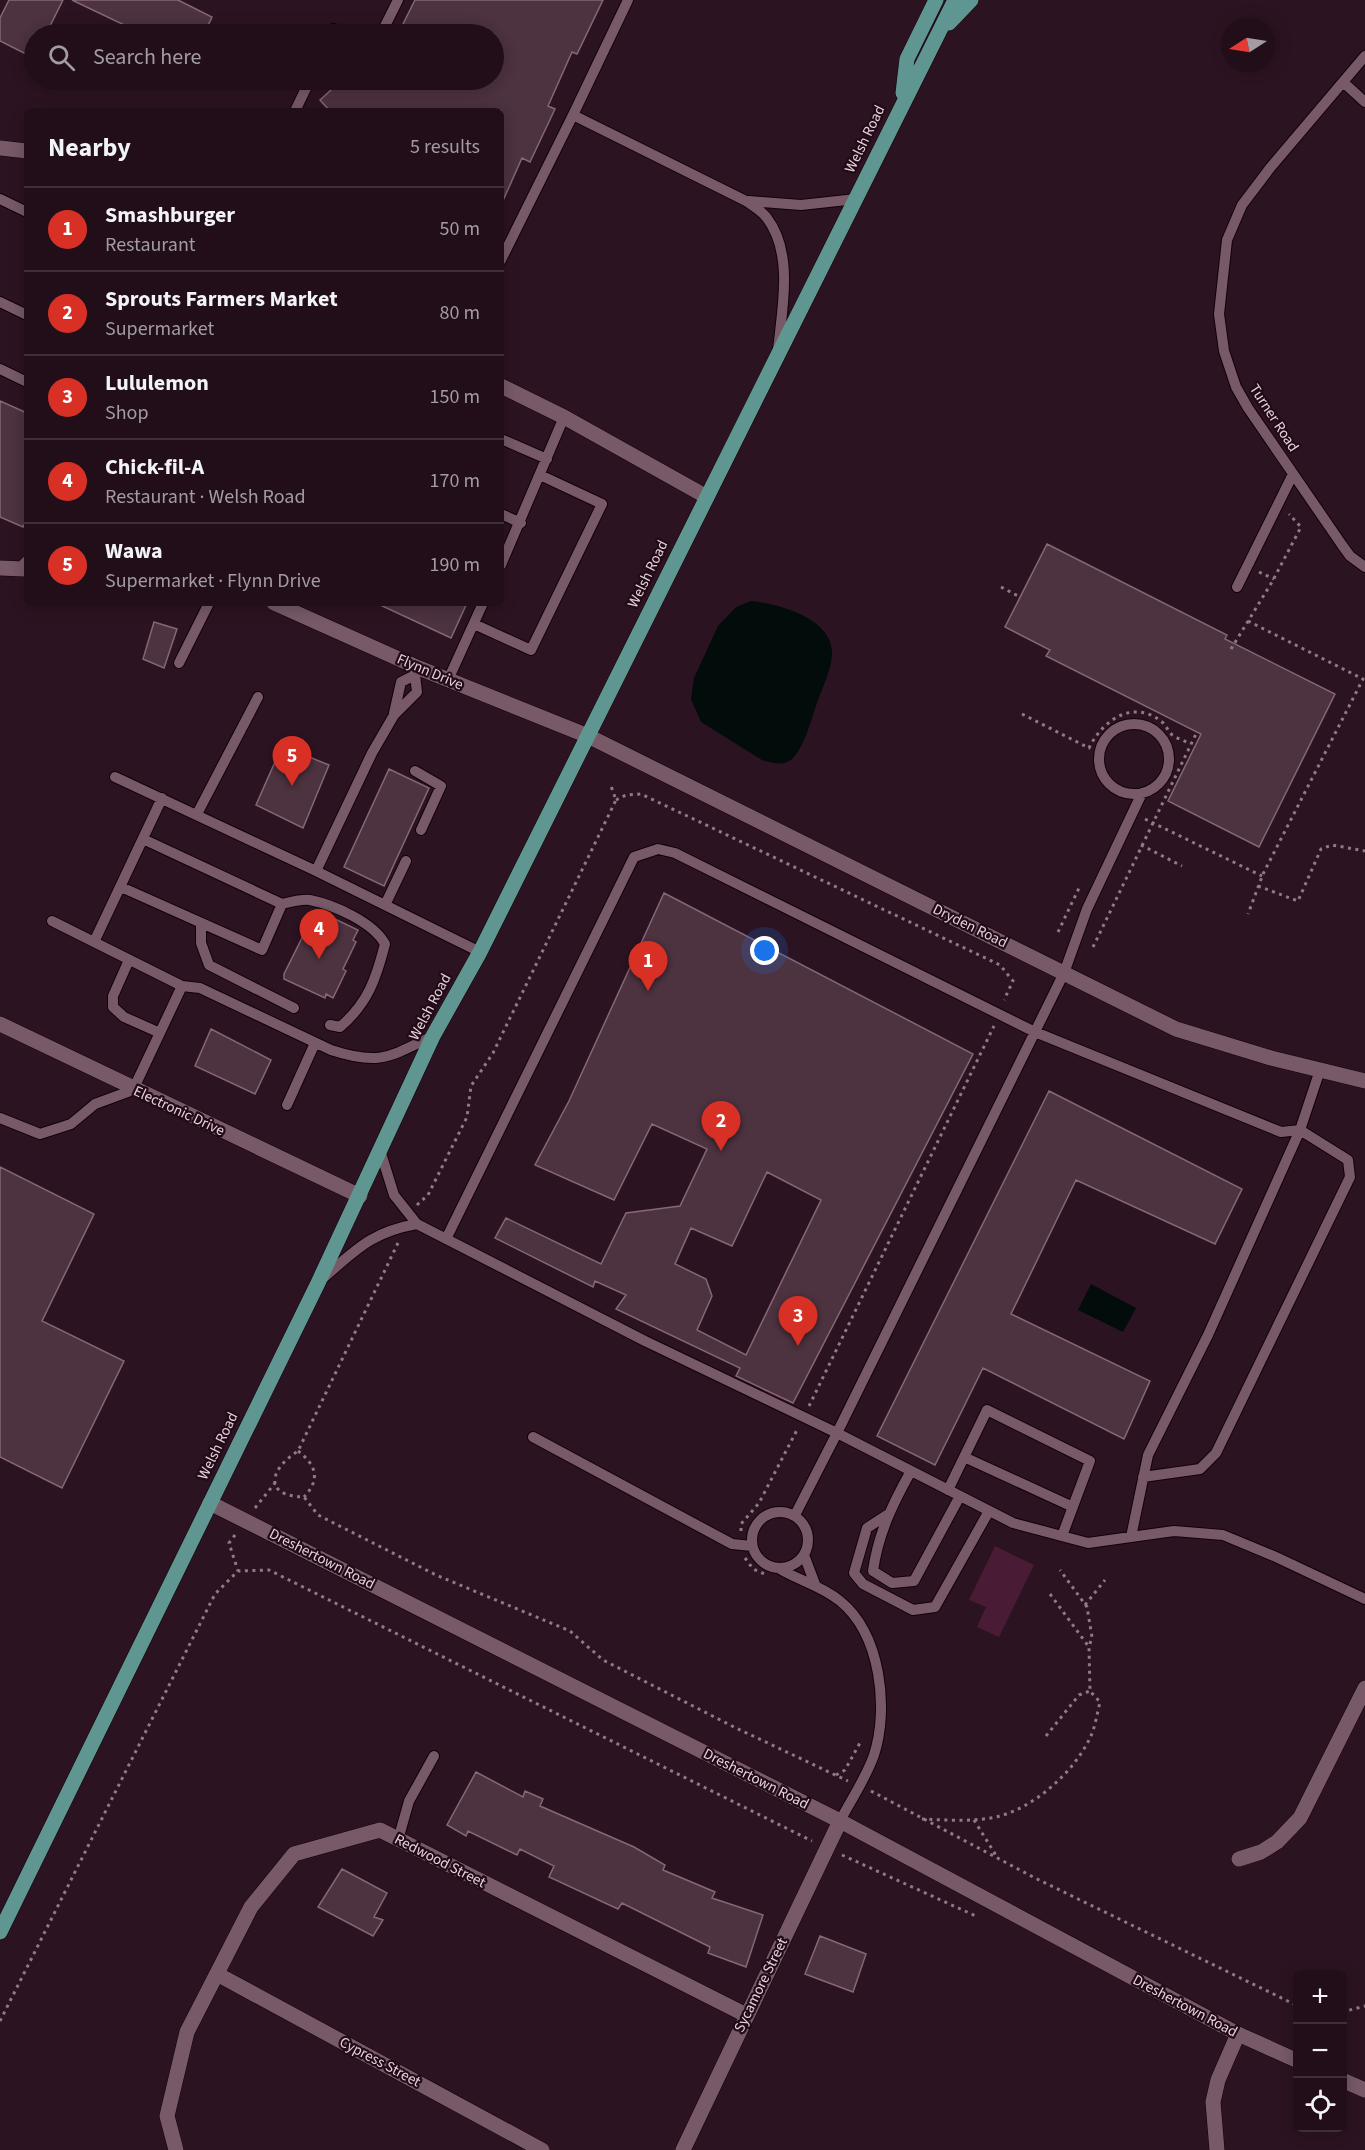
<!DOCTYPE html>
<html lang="en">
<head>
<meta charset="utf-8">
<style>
  :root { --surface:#210e19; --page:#291722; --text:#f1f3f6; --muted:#a29ca2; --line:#3e2e38; --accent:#d93025 }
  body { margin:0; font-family:"Source Sans 3",sans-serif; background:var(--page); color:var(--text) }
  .controls { position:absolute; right:18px; bottom:18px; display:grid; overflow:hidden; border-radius:9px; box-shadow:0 3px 15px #0003 }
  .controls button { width:54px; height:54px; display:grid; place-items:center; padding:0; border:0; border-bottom:2px solid var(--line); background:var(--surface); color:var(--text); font:30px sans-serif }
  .compass { position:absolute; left:1221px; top:18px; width:54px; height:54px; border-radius:50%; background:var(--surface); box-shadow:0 3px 15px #0003; rotate:258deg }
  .you { position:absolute; left:765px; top:951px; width:21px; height:21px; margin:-15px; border:4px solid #fff; border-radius:50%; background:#1a73e8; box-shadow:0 0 0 9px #1a73e833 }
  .badge { display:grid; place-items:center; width:39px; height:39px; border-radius:50%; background:var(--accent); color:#fff; font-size:20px; font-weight:700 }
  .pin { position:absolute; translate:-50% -50px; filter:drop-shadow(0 2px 3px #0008) }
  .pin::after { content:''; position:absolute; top:32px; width:21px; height:18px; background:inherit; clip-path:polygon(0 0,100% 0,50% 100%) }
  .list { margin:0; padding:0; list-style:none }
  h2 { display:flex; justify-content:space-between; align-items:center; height:78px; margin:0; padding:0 24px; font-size:26px }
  h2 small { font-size:20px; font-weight:400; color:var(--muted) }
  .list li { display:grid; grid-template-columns:39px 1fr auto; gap:18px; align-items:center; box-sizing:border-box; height:84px; padding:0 24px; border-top:2px solid var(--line) }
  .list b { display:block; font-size:22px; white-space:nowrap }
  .list p { margin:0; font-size:20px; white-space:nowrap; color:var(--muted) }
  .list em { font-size:20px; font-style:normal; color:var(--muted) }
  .icon { flex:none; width:33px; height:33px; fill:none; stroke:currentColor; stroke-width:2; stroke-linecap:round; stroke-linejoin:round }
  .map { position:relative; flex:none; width:1365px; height:2150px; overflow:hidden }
  .search { position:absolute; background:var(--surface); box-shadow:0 3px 15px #0003; left:24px; top:24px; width:480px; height:66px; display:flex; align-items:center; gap:15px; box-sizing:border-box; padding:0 21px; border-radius:33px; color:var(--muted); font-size:22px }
  .panel { position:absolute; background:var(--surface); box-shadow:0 3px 15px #0003; left:24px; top:108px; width:480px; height:498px; border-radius:9px }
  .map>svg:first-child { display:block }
</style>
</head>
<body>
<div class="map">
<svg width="1365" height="2150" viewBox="0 0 1365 2150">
  <rect width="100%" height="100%" fill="#2c1321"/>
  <path fill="#491b35" d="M 995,1546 L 1034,1565 L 999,1637 L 977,1627 L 986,1607 L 969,1600 Z"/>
  <path fill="#020c0a" d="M 751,601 C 778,604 834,618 832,655 C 831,671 822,688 817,703 C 811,720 805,745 793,758 C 784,767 772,763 762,760 L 701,722 L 691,699 L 694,678 L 718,626 L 736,607 Z
    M 1091,1284 L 1136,1308 L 1123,1332 L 1078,1310 Z"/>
  <path fill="#4d3240" stroke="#866777" stroke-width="1.5" fill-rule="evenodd" d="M 9,0 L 63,0 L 46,34 L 34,34 L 34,58 L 0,41 L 0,18 Z
    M 72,0 L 178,0 L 212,17 L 204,34 L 143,34 Z
    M 415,0 L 603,0 L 577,54 L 572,52 L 548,106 L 555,109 L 530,162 L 522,158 L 501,205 L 501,111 L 330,111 L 320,100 L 342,80 L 494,80 L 494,34 L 398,34 Z
    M 0,401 L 27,413 L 27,519 L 23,527 L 0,517 Z
    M 1047,544 L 1227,635 L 1225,639 L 1335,694 L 1259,847 L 1168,801 L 1201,734 L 1046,656 L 1050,650 L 1005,627 Z
    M 376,603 L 467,603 L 451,638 Z
    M 154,622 L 177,629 L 164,668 L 143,659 Z
    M 282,746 L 329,765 L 303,828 L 256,805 Z
    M 389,769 L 429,788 L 384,886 L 344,867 Z
    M 664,893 L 973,1054 L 793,1403 L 736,1376 L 740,1368 L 616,1309 L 626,1295 L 595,1281 L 593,1287 L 495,1238 L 506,1218 L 601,1264 L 626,1213 L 680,1206 L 707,1149 L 652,1124 L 614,1200 L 535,1165 L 569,1101 ZM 767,1172 L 821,1200 L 746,1355 L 697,1330 L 712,1296 L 706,1279 L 675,1264 L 691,1228 L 732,1246 Z
    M 316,910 L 358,930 L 353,940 L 356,942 L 343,969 L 346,971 L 333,998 L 326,994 L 325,998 L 284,979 L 284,974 Z
    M 211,1029 L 271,1060 L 255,1094 L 195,1066 Z
    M 1049,1091 L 1242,1189 L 1215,1244 L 1076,1180 L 1011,1314 L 1150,1381 L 1124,1439 L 983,1368 L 935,1465 L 877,1436 Z
    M 0,1167 L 94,1214 L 42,1321 L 124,1361 L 62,1488 L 0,1457 Z
    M 476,1772 L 523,1797 L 525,1791 L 543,1799 L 540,1806 L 634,1847 L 665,1865 L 663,1870 L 715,1892 L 712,1898 L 763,1915 L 746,1967 L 708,1953 L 710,1947 L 622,1903 L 618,1909 L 549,1877 L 554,1866 L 520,1849 L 517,1855 L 468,1831 L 466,1836 L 447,1825 Z
    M 342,1869 L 387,1893 L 374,1917 L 383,1920 L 373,1936 L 318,1907 Z
    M 820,1936 L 866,1954 L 853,1992 L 805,1974 Z"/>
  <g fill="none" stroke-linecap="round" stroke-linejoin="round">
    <g stroke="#13010a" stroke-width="12">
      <path id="service" d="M 331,34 L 334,29 L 347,34
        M 381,34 L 398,0
        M 1365,56 L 1270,168 L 1242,205 L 1227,240 L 1219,314 L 1224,351 L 1236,387 L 1248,408 L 1342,545 L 1350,556 L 1365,567
        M 1343,82 L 1365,102
        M 295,111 L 310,80
        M 573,115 L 628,0
        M 0,199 L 27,212
        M 749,201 L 801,205 L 856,199
        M 501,260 L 573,115 L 746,201 C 753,206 762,211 767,218 C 794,254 782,309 778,350
        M 0,302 L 27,315
        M 0,369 L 27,382
        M 501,439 L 547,459
        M 501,514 L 521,523
        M 501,565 L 564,417
        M 1237,587 L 1293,474
        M 474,624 L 531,650 L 602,504 L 540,475
        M 179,663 L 209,603
        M 448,680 L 483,603
        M 394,713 L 401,682 L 415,675
        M1099 759a35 35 0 1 1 70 0a35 35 0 1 1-70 0Z
        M 415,771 L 441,786 L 421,830
        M 115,777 L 316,871 L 372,753 L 394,715 L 417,692 L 415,675 L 417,667
        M 197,814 L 258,697
        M 316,871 L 480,952
        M 121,887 L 262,950 L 282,904 L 143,839
        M 282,904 C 290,902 302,899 310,900 C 334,905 373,922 385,944 C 376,979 368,1003 340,1027 L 330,1025
        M 385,905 L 406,861
        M 201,923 L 201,943 L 209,965 L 294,1008
        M 94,942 L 162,798
        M 129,960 L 113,996 L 113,1007 L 124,1017 L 160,1033
        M 182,986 L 200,988 L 331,1050 C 380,1066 389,1057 433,1036
        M 287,1105 L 315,1043
        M 0,1118 L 40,1134 L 71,1124 L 95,1104 L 133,1090 L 182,986 L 52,921
        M 380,1150 L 394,1195 L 417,1224 L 645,1341 L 837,1433 L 1064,973 L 1087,909 L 1142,793
        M 446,1239 L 634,857 L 658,849 L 675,853 L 1035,1032 L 1281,1132 L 1300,1130 L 1320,1070
        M 322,1279 C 356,1250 371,1232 417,1224
        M 533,1437 L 732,1544 L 752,1546
        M 964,1457 L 1073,1507
        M 911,1471 C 893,1503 878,1534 873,1571 L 892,1583 L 914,1581 L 960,1496
        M 948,1490 L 987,1410 L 1090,1461 L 1062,1536
        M752 1540a28 28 0 1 1 56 0a28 28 0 1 1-56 0Z
        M 795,1515 L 837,1433 L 1013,1523 L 1088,1543 L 1174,1531 L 1223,1535 L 1276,1557 L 1365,1599
        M 887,1515 L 867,1528 L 854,1573 L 863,1584 L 913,1610 L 935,1607 L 989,1511
        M 1131,1537 L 1148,1455 L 1208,1335 L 1300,1130 L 1348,1160 L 1350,1177 L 1216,1453 L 1200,1469 L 1143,1477
        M 804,1555 L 815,1584
        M 780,1569 C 800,1581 822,1586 840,1601 C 881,1634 889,1709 874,1755 C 866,1778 851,1800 840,1821
        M 398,1840 L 409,1801 L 434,1756"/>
    </g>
    <g stroke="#13010a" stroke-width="16">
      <path id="minor" d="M 0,148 L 27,151
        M 501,386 L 564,417 L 707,497
        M 0,568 L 23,569 L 27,564
        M 274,603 L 419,668 L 588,736 L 1176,1029 L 1271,1058 L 1365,1081
        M 0,1024 L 360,1196
        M 1239,1859 L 1261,1852 L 1277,1842 L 1300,1818 L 1365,1688
        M 217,1974 L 542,2150
        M 176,2150 L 167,2116 L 187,2032 L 251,1907 L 294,1854 L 380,1830 L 746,2015
        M 683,2150 L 840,1821
        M 1217,2150 L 1213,2102 L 1218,2080 L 1238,2034"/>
    </g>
    <g stroke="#13010a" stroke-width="16">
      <path id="secondary" d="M 210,1503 L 840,1821 L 1238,2034 L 1298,2061
        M 1342,2080 L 1365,2090"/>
    </g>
    <g stroke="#13010a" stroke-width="16">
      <path id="primary" d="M 949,23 L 971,0
        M 903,93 L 907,59 L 936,0
        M 0,1932 L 318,1283 L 433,1036 L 480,952 L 955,0"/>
    </g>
    <path stroke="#8f7b85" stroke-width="3" stroke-dasharray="3 4.5" stroke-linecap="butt" d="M 1259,572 L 1274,579
      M 1001,587 L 1020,597
      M 1248,621 L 1363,679 L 1263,874 L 1248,914
      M 1231,649 L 1272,582 L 1301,527 L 1289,514
      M 1022,714 L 1089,748 C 1102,721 1133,698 1162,722 C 1166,725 1167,729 1170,733 C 1175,738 1185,741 1191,744
      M 616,800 L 626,795 L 641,794 L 1000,965 L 1013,981 L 1004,1000
      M 1145,819 L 1262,876
      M 1141,845 L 1182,866
      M 1258,886 L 1298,901 L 1321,849 L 1332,845 L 1365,851
      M 1058,932 L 1080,886
      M 1093,947 L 1197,732
      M 417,1205 L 428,1195 L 467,1117 L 471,1086 L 493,1053 L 616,800 L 611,786
      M 398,1243 L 298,1451 C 270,1469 262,1496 304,1497 L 318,1515 L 436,1575 L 570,1631 L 603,1660 L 734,1727 L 848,1781
      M 809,1406 L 994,1026
      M 298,1451 C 316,1465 321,1479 304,1497
      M 255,1508 L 275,1483
      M 741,1531 L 741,1524 L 759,1503 L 798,1428
      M 235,1535 L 229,1543 L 238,1571
      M 745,1558 L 753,1569 L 767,1575
      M 1050,1594 L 1089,1647
      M 1085,1605 L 1105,1580
      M 1046,1736 L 1079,1695 L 1090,1691
      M 836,1775 L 845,1770 L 861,1741
      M 871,1791 L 1035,1878 L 1298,2006
      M 922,1819 C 946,1820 972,1822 996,1817 C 1034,1808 1073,1773 1090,1738 C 1095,1728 1097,1714 1100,1702 L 1090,1691 L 1089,1647 L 1092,1637 L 1087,1607 L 1060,1570
      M 974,1820 L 997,1857
      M 842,1855 L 978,1917
      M 1342,2012 L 1365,2006
      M 0,2021 L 215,1594 L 238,1571 L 269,1570 L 812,1841"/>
    <use href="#service" stroke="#775968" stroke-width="10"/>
    <use href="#minor" stroke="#775968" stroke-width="15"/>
    <use href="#secondary" stroke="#775968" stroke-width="15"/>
    <use href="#primary" stroke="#609691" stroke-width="15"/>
  </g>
  <g text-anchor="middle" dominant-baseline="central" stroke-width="4.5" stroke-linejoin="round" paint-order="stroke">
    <g font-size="15" fill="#e4d3db" stroke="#220a18">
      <text transform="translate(865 139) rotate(-64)">Welsh Road</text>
      <text transform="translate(1274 418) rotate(57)">Turner Road</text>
      <text transform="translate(648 574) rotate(-64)">Welsh Road</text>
      <text transform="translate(430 672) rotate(23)">Flynn Drive</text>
      <text transform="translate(970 926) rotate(26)">Dryden Road</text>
      <text transform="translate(430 1007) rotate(-62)">Welsh Road</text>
      <text transform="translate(179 1111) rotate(25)">Electronic Drive</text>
      <text transform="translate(218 1446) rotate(-64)">Welsh Road</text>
      <text transform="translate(322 1559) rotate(27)">Dreshertown Road</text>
      <text transform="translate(756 1779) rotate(27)">Dreshertown Road</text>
      <text transform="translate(440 1861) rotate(27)">Redwood Street</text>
      <text transform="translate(761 1985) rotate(-64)">Sycamore Street</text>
      <text transform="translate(1185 2006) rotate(28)">Dreshertown Road</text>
      <text transform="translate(380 2062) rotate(28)">Cypress Street</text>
    </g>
  </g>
</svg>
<div class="controls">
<button>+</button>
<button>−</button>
<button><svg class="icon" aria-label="locate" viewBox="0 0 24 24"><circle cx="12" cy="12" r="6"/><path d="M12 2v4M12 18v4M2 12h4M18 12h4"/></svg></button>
</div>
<svg class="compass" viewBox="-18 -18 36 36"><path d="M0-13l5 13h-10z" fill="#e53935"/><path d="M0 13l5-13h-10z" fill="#a29ca2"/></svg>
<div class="you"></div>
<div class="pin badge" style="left:648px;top:991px">1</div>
<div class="pin badge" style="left:721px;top:1151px">2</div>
<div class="pin badge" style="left:798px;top:1346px">3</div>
<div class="pin badge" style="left:319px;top:959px">4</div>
<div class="pin badge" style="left:292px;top:786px">5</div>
<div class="search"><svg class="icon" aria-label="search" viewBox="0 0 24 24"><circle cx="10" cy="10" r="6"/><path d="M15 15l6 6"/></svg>Search here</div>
<section class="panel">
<h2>Nearby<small>5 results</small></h2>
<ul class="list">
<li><span class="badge">1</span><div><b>Smashburger</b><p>Restaurant</p></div><em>50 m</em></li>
<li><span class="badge">2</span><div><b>Sprouts Farmers Market</b><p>Supermarket</p></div><em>80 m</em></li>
<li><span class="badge">3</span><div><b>Lululemon</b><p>Shop</p></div><em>150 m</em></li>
<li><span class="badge">4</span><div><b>Chick-fil-A</b><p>Restaurant · Welsh Road</p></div><em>170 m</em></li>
<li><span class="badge">5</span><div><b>Wawa</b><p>Supermarket · Flynn Drive</p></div><em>190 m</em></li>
</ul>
</section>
</div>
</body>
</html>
